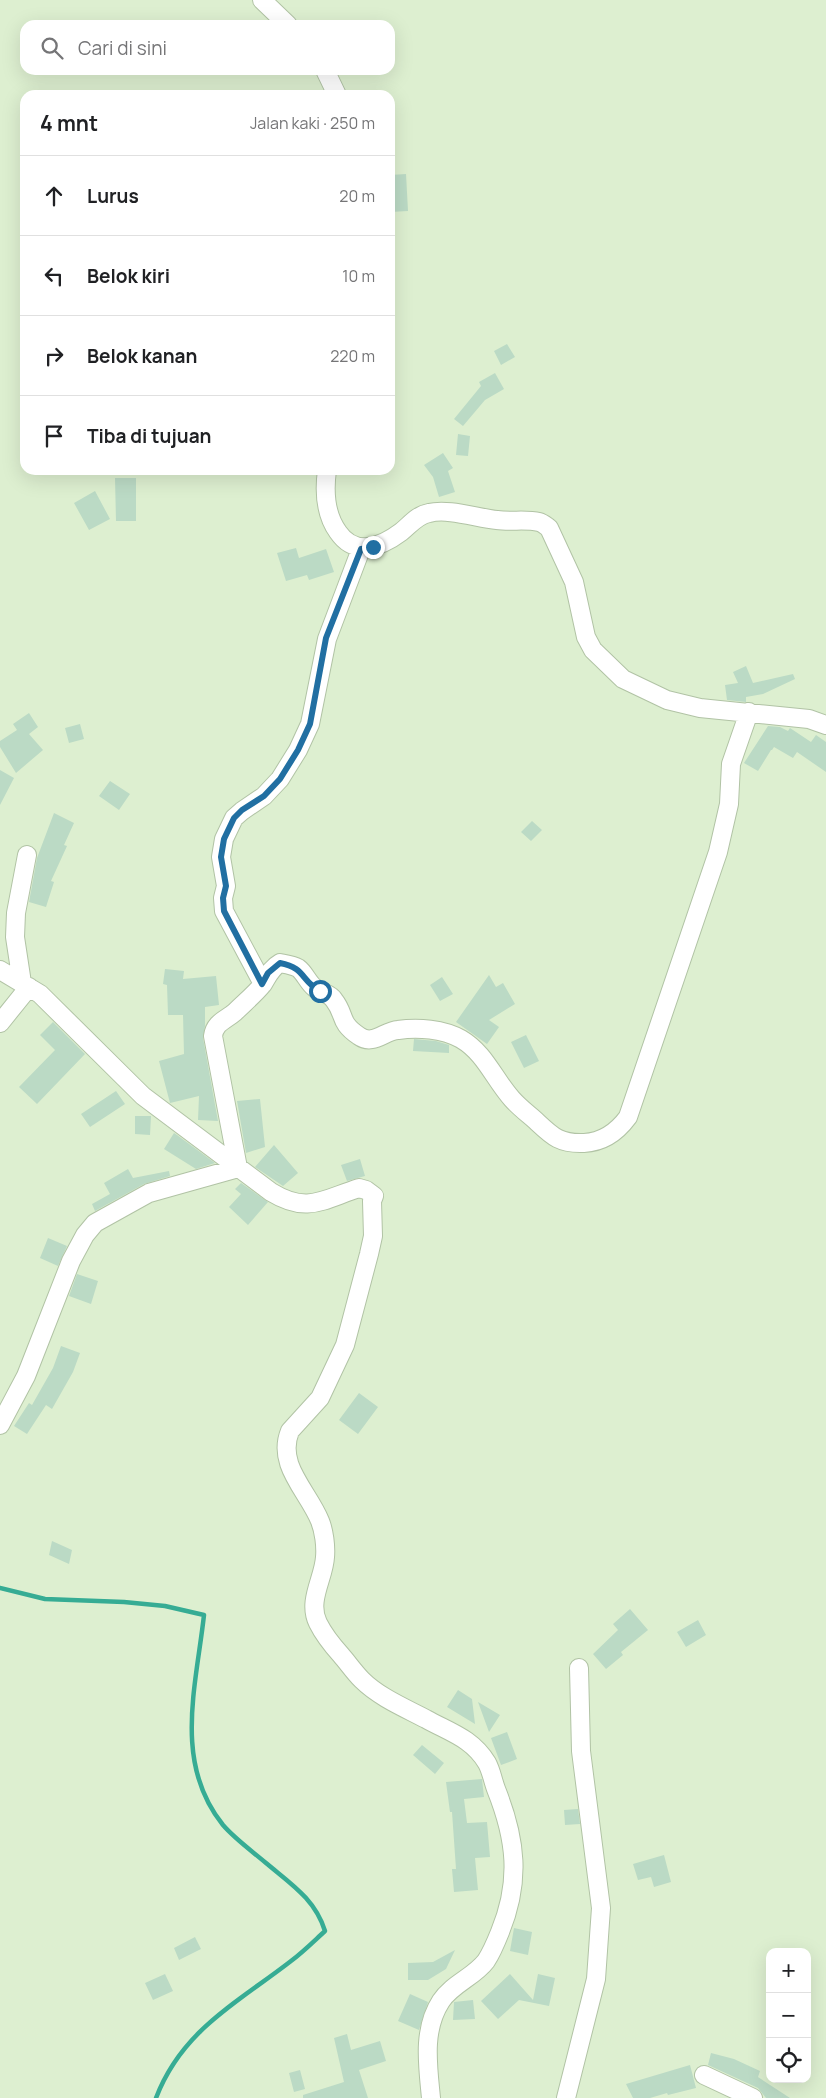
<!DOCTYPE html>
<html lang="id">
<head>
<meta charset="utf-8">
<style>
  :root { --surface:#fff; --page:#f2f2f2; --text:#202124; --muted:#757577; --line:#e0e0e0 }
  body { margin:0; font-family:Manrope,sans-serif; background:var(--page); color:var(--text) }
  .controls { position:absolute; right:15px; bottom:15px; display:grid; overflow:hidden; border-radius:10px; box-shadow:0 5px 20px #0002 }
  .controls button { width:45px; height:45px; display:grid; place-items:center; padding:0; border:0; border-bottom:1px solid var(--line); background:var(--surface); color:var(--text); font:25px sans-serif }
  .stop { position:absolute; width:15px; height:15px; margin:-11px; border:4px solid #216fa2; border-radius:50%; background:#fff }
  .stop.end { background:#216fa2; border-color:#fff; box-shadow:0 1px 5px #0008 }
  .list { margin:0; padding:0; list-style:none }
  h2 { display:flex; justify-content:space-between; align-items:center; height:65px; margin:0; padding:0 20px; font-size:21px }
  h2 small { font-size:16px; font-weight:400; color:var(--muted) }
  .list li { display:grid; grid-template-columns:32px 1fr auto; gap:15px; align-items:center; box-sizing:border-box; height:80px; padding:0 20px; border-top:1px solid var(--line) }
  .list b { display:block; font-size:19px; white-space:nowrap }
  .list em { font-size:16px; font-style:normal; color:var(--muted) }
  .icon { flex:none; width:28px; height:28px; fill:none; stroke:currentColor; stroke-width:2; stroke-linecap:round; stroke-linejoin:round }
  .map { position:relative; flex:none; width:826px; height:2098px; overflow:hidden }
  .search { position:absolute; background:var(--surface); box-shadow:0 5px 20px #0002; left:20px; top:20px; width:375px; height:55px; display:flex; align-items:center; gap:12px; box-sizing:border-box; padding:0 18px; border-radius:15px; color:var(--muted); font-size:19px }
  .panel { position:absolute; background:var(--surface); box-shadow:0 5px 20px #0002; left:20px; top:90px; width:375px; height:385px; border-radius:15px }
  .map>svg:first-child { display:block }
</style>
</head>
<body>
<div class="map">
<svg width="826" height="2098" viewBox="0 0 826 2098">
  <rect width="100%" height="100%" fill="#ddefd0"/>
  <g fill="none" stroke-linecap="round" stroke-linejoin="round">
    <path stroke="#36ac94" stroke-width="4.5" d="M 0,1588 L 45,1599 L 124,1602 L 165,1606 L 204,1615 C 196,1687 173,1763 223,1825 C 235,1839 252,1851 266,1863 C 291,1884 315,1899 325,1931 C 314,1941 303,1952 291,1961 C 237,2003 182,2030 156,2098"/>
  </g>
  <path fill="#bbdac5" d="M 406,174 L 408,211 L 390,212 L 390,175 Z
    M 507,344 L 515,357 L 501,365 L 494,351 Z
    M 495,373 L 504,389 L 485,400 L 463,426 L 454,419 L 481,386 L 479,382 Z
    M 458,434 L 470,436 L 468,456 L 456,455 Z
    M 443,453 L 453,468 L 448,471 L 455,492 L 439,497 L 433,477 L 424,465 Z
    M 115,478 L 136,478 L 136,521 L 116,521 Z
    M 95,491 L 110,519 L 89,530 L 74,503 Z
    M 296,548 L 299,558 L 326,549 L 334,572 L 309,580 L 307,575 L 286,581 L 277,553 Z
    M 746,666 L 753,683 L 793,674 L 795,679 L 763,694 L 746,697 L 746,702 L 727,700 L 725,685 L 738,683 L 733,672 Z
    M 29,713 L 38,727 L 29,734 L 43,750 L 16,773 L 0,747 L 0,741 L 17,730 L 13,724 Z
    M 80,724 L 84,739 L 69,743 L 65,728 Z
    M 768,726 L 780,727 L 788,731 L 790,728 L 811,742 L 816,735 L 826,742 L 826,772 L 797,752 L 793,758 L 774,747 L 772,750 L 771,750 L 758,771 L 744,763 Z
    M 0,770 L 14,778 L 0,805 Z
    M 110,781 L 130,794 L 119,810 L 99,796 Z
    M 54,813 L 74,823 L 64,845 L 67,846 L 51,881 L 54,882 L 46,907 L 29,902 L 37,858 Z
    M 532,821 L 542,830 L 531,841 L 521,832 Z
    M 165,969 L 184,971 L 183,979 L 216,976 L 219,1005 L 205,1007 L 205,1026 L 203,1038 L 218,1121 L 198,1120 L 199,1096 L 170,1103 L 159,1061 L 184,1054 L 183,1015 L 168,1015 L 167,985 L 163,984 Z
    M 489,975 L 496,987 L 503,983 L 515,1004 L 489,1020 L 499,1027 L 487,1044 L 456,1022 Z
    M 442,977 L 453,994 L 440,1001 L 430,985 Z
    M 53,1022 L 85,1054 L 37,1104 L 19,1087 L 55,1050 L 40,1035 Z
    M 526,1035 L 539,1061 L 524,1068 L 511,1042 Z
    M 414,1039 L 436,1041 L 449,1045 L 449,1053 L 413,1051 Z
    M 116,1091 L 125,1104 L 90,1127 L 81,1114 Z
    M 260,1099 L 265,1147 L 246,1153 L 237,1101 Z
    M 135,1116 L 151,1116 L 150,1135 L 135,1134 Z
    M 174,1133 L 177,1135 L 215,1163 L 196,1169 L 164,1149 Z
    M 274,1145 L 298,1173 L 283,1186 L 255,1167 Z
    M 360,1159 L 365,1176 L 347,1181 L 341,1165 Z
    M 128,1169 L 133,1178 L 169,1171 L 170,1176 L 144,1184 L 95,1211 L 92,1204 L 110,1194 L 104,1183 Z
    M 241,1183 L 268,1202 L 248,1225 L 229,1207 L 241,1194 L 235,1189 Z
    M 48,1238 L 67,1246 L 58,1266 L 40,1258 Z
    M 77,1274 L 98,1281 L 91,1304 L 69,1296 Z
    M 61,1346 L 80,1353 L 73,1372 L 52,1409 L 46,1405 L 27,1434 L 14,1426 L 29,1403 L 32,1405 L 53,1368 Z
    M 359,1393 L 378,1407 L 358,1434 L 339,1420 Z
    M 52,1541 L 72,1550 L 69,1564 L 49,1555 Z
    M 630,1609 L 648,1630 L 621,1652 L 623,1655 L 606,1669 L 593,1654 L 618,1630 L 613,1624 Z
    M 698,1620 L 706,1635 L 686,1647 L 677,1632 Z
    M 458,1690 L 472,1699 L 475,1724 L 447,1707 Z
    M 478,1702 L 500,1715 L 489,1732 Z
    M 507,1732 L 517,1759 L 501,1765 L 491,1738 Z
    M 422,1745 L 444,1763 L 435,1774 L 413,1755 Z
    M 482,1779 L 484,1797 L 464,1799 L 467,1823 L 487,1822 L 490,1857 L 475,1858 L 478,1890 L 454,1892 L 452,1869 L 456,1869 L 452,1812 L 450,1812 L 446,1782 Z
    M 578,1809 L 580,1824 L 565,1825 L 564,1810 Z
    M 664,1855 L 671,1882 L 654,1887 L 651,1877 L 638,1880 L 633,1864 Z
    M 514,1928 L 532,1932 L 528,1955 L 510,1951 Z
    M 195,1937 L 201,1949 L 179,1960 L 174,1948 Z
    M 455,1950 L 446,1969 L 428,1980 L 408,1980 L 408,1963 L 433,1962 Z
    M 165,1974 L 173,1991 L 153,2000 L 145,1983 Z
    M 510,1974 L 533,2000 L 538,1974 L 555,1978 L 549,2006 L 519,2000 L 498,2019 L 481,2001 Z
    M 410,1994 L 428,2002 L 419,2030 L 398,2021 Z
    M 473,2000 L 475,2019 L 453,2020 L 454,2002 Z
    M 347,2034 L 351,2050 L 380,2041 L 386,2061 L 359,2070 L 368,2098 L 303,2098 L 303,2095 L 344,2082 L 334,2038 Z
    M 711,2053 L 734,2059 L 760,2071 L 758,2077 L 790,2098 L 766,2098 L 758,2088 L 708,2065 Z
    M 690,2065 L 696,2088 L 668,2095 L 667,2093 L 650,2098 L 633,2098 L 626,2084 Z
    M 300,2070 L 305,2089 L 294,2092 L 289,2073 Z"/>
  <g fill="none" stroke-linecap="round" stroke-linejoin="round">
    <g stroke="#b1c3a5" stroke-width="20">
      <path id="street" d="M 262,0 L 288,25
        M 325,70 L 337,95
        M 327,470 C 324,492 325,514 338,532 C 355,557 381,547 401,532 C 410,525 417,515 429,513 C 448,508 477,518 497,520 C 511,522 526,519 539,522 C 543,523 546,526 549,528 L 574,582 L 586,637 L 593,650 L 623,679 L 667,700 L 700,708 L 809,719 L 826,725
        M 0,970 L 40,994 L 143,1096 L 271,1192 C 307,1214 322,1200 359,1188 L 366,1190 L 374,1196 L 372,1201 L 373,1236 L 369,1254 L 345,1345 L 320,1398 L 290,1431 C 276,1465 308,1491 320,1521 C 324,1531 326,1546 325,1557 C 324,1578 307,1601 318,1623 C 324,1635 332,1645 341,1655 C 348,1663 354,1672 362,1680 C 379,1697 405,1708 426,1719 C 449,1732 472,1738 487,1763 C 491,1770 493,1781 496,1789 C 516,1839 521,1881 500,1932 C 496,1942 492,1952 486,1961 C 474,1977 452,1984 441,2001 C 422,2030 428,2066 431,2098
        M 22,983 L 15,937 L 16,913 L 27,855
        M 263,984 L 224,911 L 223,898 L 226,886 L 221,857 L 224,839 L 234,818 L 242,811 L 264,796 L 280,779 L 298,750 L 310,724 L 327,639 L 361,549
        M 0,1023 L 29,987
        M 0,1425 L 26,1376 L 71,1261 L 85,1235 L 95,1223 L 149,1193 L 238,1168 L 213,1036 C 215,1022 226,1020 235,1012 C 244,1003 255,994 263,984 C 268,976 271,968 280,963 C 285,964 293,965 298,968 C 305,973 308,983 315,988 C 321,993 330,993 334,1000 C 346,1015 338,1022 359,1036 C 373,1046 384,1031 398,1030 C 418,1027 443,1029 461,1039 C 485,1053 494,1079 512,1099 C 519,1107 527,1113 535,1120 C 552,1136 559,1144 584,1143 C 603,1142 617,1132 628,1117 L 718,852 L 729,804 L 731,764 L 749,712
        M 704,2075 L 753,2098
        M 566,2098 L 596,1979 L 601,1908 L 581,1751 L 579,1668"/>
    </g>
    <use href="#street" stroke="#fff" stroke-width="18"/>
  </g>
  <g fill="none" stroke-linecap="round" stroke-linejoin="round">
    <path stroke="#216fa2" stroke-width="6" d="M 320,991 C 300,980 306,968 280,963 L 268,973 L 262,984 L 224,911 L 223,898 L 226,886 L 221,857 L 224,839 L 234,818 L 242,810 L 264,796 L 280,779 L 298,750 L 310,724 L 326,638 L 361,549 L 373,547"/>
  </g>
</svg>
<div class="controls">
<button>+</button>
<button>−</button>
<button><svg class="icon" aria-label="locate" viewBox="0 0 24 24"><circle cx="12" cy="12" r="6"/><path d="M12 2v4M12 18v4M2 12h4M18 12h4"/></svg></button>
</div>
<div class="stop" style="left:320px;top:991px"></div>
<div class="stop end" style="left:373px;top:547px"></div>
<div class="search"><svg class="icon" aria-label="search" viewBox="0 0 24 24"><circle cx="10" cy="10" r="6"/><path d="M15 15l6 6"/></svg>Cari di sini</div>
<section class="panel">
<h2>4 mnt<small>Jalan kaki · 250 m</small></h2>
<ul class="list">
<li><svg class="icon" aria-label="ahead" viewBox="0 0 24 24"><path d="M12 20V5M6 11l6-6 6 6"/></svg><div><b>Lurus</b></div><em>20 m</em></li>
<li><svg class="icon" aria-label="left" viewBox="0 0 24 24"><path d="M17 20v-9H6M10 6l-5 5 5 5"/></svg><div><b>Belok kiri</b></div><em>10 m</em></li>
<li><svg class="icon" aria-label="right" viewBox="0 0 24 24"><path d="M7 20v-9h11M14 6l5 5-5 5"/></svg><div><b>Belok kanan</b></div><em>220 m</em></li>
<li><svg class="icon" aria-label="arrive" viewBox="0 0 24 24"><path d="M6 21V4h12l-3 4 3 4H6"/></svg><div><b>Tiba di tujuan</b></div></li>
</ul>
</section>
</div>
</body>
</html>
